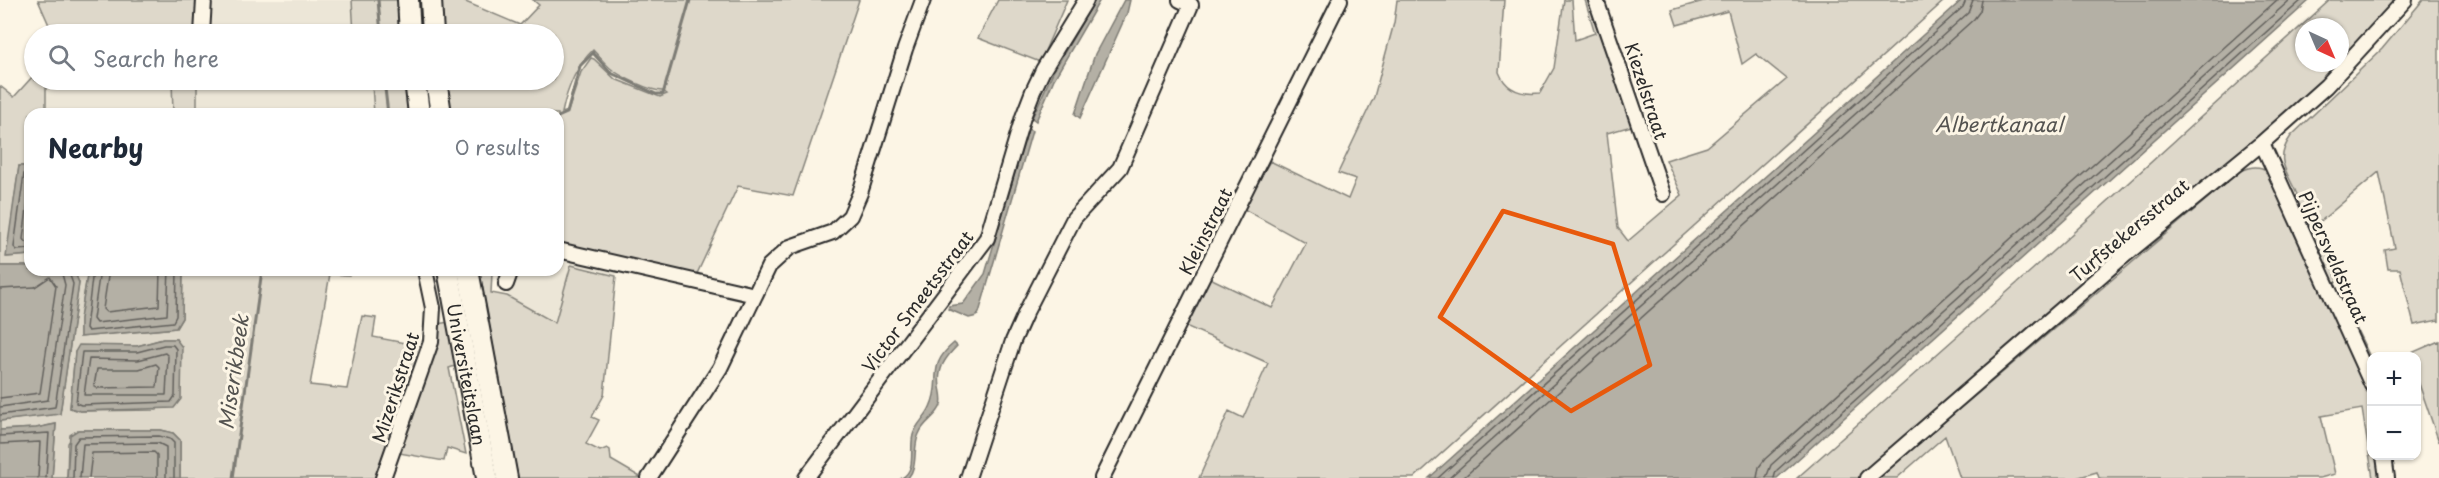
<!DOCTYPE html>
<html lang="en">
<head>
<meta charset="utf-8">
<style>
  :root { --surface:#fff; --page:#f2f2f3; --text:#1f2937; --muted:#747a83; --line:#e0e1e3 }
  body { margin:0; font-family:"Playpen Sans",sans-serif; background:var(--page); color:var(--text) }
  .controls { position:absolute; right:18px; bottom:18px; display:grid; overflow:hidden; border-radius:12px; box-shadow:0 2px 4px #0004 }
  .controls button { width:54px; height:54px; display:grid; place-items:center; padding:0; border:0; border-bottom:2px solid var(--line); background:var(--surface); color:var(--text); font:30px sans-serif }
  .compass { position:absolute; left:2295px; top:18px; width:54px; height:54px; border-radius:50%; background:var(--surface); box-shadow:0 2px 4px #0004; rotate:136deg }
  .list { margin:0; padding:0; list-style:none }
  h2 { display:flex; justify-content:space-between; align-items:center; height:78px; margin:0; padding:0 24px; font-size:26px }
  h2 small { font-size:20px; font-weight:400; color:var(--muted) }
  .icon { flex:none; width:33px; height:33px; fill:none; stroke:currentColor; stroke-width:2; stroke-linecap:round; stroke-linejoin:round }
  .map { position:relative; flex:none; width:2439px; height:478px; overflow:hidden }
  .search { position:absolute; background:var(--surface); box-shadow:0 2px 4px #0004; left:24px; top:24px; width:540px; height:66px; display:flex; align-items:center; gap:15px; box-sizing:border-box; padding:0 21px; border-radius:33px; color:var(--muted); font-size:22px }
  .panel { position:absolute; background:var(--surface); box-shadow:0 2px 4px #0004; left:24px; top:108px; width:540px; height:168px; border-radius:18px }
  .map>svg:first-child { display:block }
</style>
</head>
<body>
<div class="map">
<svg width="2439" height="478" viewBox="0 0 2439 478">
  <rect width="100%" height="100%" fill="#fcf5e5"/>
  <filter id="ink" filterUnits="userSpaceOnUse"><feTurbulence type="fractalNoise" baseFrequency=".0167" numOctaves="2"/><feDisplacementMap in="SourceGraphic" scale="12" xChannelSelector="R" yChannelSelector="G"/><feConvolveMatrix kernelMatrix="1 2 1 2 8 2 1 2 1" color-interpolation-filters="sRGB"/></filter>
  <g filter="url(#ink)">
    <path fill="#ece6d7" d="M 38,0 L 376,0 L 377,34 L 52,34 Z
      M 40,80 L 379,80 L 380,114 L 42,114 Z
      M 558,254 L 617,266 L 616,276 L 571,265 L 555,324 L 507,296 L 516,270 L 558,270 Z"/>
    <path fill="#ded8ca" stroke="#84827a" stroke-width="1.5" fill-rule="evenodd" d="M 38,0 L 198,0 L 198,34 L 53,34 Z
      M 352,0 L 400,0 L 402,34 L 354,34 Z
      M 437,0 L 461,0 L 520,25 L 539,5 L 533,0 L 859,0 L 793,196 L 738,186 L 695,278 L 558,247 L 558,114 L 449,114 L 444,80 L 554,80 L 554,34 L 440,34 ZM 593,50 C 599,56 604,63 610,68 C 619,76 652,92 663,91 L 667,94 L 660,97 L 615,79 L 594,59 L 591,58 L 581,72 L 568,111 L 562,113 C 567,89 575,67 593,50 Z
      M 998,0 L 1067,0 L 1040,62 L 978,38 Z
      M 1397,0 L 1504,0 L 1499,72 C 1506,90 1522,95 1540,93 L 1554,68 L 1564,0 L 1572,0 L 1575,40 L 1595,33 L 1585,0 L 1592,0 L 1635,125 L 1607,133 L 1618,228 L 1628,241 L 1682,195 L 1666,160 L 1707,147 L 1787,79 L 1756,54 L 1742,64 L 1728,11 L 1677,25 L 1672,10 L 1707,0 L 1945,0 L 1414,478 L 1199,478 L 1229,411 L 1243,418 L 1268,363 L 1181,324 L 1206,276 L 1272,308 L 1306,243 L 1242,208 L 1270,161 L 1348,199 L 1356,179 L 1338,173 L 1374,97 L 1394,23 Z
      M 2330,0 L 2397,0 L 2340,62 L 2340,27 L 2304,27 L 2304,63 L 2339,63 L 2316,88 L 1861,478 L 1797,478 L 2032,270 Z
      M 2423,0 L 2439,0 L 2439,322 L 2438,320 L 2414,325 L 2400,269 L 2388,269 L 2385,250 L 2395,248 L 2379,172 L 2315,226 L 2338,281 L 2324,287 L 2334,310 L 2345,305 L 2371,359 L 2372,456 L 2389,456 L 2392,478 L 2373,478 L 2362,409 L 2321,416 L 2335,474 L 2320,478 L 2099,478 L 2097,472 L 2076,478 L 1960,478 L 1945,436 L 1897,478 L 1878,478 L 2240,171 C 2270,158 2272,179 2283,202 L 2298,197 C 2288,171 2273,162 2291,136 L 2382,49 Z
      M 34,75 L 34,80 L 109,80 L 109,82 L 104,86 L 46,87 L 46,114 L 30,114 L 30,166 L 19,166 L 7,257 L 30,255 L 30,266 L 0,266 L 0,86 L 14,97 Z
      M 172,80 L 197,80 L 197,114 L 149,114 L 173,113 Z
      M 358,80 L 408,80 L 412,114 L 374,114 L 372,84 L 346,86 L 346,81 Z
      M 571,265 L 616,276 L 604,395 L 592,417 L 599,420 L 586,444 L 600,451 L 607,448 L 610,450 L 611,460 L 642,478 L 518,478 L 479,270 L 506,270 L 501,275 L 492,273 L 491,293 L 507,296 L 555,323 Z
      M 74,270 L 88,270 L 80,319 L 80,337 L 176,328 L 182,318 L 183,270 L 350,270 L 349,275 L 330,274 L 310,385 L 347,389 L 362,316 L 376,318 L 373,337 L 426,347 L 437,324 L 449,322 L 477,478 L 455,366 L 449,368 L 466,454 L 447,448 L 444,461 L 394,452 L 380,478 L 180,478 L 180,440 L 173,433 L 161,430 L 78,430 L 68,443 L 67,478 L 52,478 L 56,424 L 36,428 L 0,430 L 0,421 L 60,413 L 79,283 ZM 163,339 L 176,339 L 157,410 L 80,411 L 70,408 L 75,352 L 137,346 Z
      M 2439,341 L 2439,442 L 2417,378 L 2416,356 L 2410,356 L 2409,354 Z"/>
    <path fill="#b4b0a5" stroke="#7d7b74" stroke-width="1.5" d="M 1095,0 L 1100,0 L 1054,79 L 1036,121 L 1032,118 L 1053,72 Z
      M 1124,0 L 1130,0 L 1127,13 L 1080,118 L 1075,114 L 1095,54 Z
      M 1962,0 L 2310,0 L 1777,478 L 1429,478 Z
      M 1028,129 L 1032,131 L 979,313 L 977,316 L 969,318 L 948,309 L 949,306 L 963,304 L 985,274 Z
      M 19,166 L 30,166 L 30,255 L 6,257 Z
      M 0,266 L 30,266 L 30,270 L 74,270 L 79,283 L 60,414 L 0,421 Z
      M 88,270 L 183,270 L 182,318 L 176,328 L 80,337 L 80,319 Z
      M 163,339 L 176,339 L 182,347 L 181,399 L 174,408 L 80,411 L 70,408 L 75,352 L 79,345 L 137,346 Z
      M 954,343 L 957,346 C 945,358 937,369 940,387 C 941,393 943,399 941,405 C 938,416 923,422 919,434 C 912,448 919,465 908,478 L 902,478 C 917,469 909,450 913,435 C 916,424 926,417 930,407 C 943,380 925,367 954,343 Z
      M 56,424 L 52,478 L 0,478 L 0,430 L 36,428 Z
      M 78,430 L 161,430 L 173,433 L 180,440 L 180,478 L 67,478 L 70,435 Z"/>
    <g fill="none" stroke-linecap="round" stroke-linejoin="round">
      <path stroke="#62605c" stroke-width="1.5" d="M 30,171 L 24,174 L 14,247 L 17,250 L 30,249
        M 30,186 L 23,239 L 25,242 L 30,242
        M 93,270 L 86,328 L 88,331 L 173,322 L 176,316 L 177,270
        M 100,270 L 93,319 L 96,323 L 167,315 L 169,270
        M 109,270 L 103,309 L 106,312 L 159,306 L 160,270
        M 0,289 L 35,287 L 50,277 L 56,286 L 40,393 L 0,398
        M 164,345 L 173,345 L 176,349 L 175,396 L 171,402 L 81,405 L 76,403 L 82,352 L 137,352 Z
        M 165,353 L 168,356 L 166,395 L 84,395 L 89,359 L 138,360 Z
        M 156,364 L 159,367 L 157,387 L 97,388 L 94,386 L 97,369 L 139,369 Z
        M 0,407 L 48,400 L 65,285 L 61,270
        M 0,415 L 55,407 L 73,284 L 68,270
        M 0,436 L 49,433 L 46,478
        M 0,444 L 40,442 L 38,478
        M 73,478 L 74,444 L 79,437 L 159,436 L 170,439 L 174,443 L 174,478
        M 80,478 L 83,444 L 158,443 L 166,447 L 166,478
        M 89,478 L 92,453 L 154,452 L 157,455 L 157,478
        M 1438,478 L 1963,7 L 1966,0
        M 1449,478 L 1968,13 L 1973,0
        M 1463,478 L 1974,19 L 1980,11 L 1982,0
        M 1757,478 L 1759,467 L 1765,459 L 2277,0
        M 1766,478 L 1771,465 L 2290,0
        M 1774,478 L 1776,471 L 2302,0"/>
      <path stroke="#7d7b74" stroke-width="3" d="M 378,0 L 381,34
        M 384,80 L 388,114
        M 558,117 L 567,113 L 580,66 L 593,53 L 611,73 L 656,94 L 663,94 L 690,0
        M 233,478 L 262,270"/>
      <g stroke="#2b2b2b" stroke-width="18">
        <path id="minor" d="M 1596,0 L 1663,194
          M 202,34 L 204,0
          M 2262,143 L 2372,385
          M 558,250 L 755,295
          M 506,284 L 511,270
          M 2384,456 L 2387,478
          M 383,478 L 431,342 L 433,308 L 425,270
          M 649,478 L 720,368 L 769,266 L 790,247 L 833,232 L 850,216 L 860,193 L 905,49 L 923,0
          M 806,478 L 987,238 L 1023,117 L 1033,91 L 1043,70 L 1086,0
          M 968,478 L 1013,341 L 1026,312 L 1074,218 L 1120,168 L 1191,5 L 1180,0
          M 1102,478 L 1340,0
          M 1867,478 L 2120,259 L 2262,143 L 2326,86 L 2405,0"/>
      </g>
      <g stroke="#2b2b2b" stroke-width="24">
        <g id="highway">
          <path d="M 408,0 L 410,34"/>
          <path d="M 431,0 L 433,34"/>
          <path d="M 415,80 L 419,114"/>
          <path d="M 436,80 L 441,114"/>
          <path id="s1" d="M 448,270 L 487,478"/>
          <path d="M 468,270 L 507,478"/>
        </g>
      </g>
      <use href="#minor" stroke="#fcf5e5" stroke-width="14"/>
      <use href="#highway" stroke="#fcf5e5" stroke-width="20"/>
    </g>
  </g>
  <path fill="none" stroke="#e8590c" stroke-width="4.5" stroke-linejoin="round" d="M 1503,211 L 1613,244 L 1650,365 L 1571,411 L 1440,317 Z"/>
  <g text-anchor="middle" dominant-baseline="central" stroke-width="6" stroke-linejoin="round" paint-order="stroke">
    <g font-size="18" fill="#2b2b2b" stroke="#fcf5e5">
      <text transform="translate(1647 91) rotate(72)">Kiezelstraat</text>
      <text transform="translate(2129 230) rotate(-40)">Turfstekersstraat</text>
      <text transform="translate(1205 231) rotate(-63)">Kleinstraat</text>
      <text transform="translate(2334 257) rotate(66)">Pijpersveldstraat</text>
      <text transform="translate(917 301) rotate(-53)">Victor Smeetsstraat</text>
      <text stroke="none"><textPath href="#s1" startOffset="106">Universiteitslaan</textPath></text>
      <text transform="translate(395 387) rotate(-72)">Mizerikstraat</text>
    </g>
    <g font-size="20" font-style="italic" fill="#545350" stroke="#fcf5e5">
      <text x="1999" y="124">Albertkanaal</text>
      <text transform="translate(233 372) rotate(-82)">Miserikbeek</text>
    </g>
  </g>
</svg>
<div class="controls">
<button>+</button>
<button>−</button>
</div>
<svg class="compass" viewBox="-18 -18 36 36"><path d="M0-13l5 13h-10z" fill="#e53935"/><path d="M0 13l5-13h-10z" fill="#747a83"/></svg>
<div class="search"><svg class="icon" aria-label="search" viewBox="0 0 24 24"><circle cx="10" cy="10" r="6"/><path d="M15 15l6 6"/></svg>Search here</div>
<section class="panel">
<h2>Nearby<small>0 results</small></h2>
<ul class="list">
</ul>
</section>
</div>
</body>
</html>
